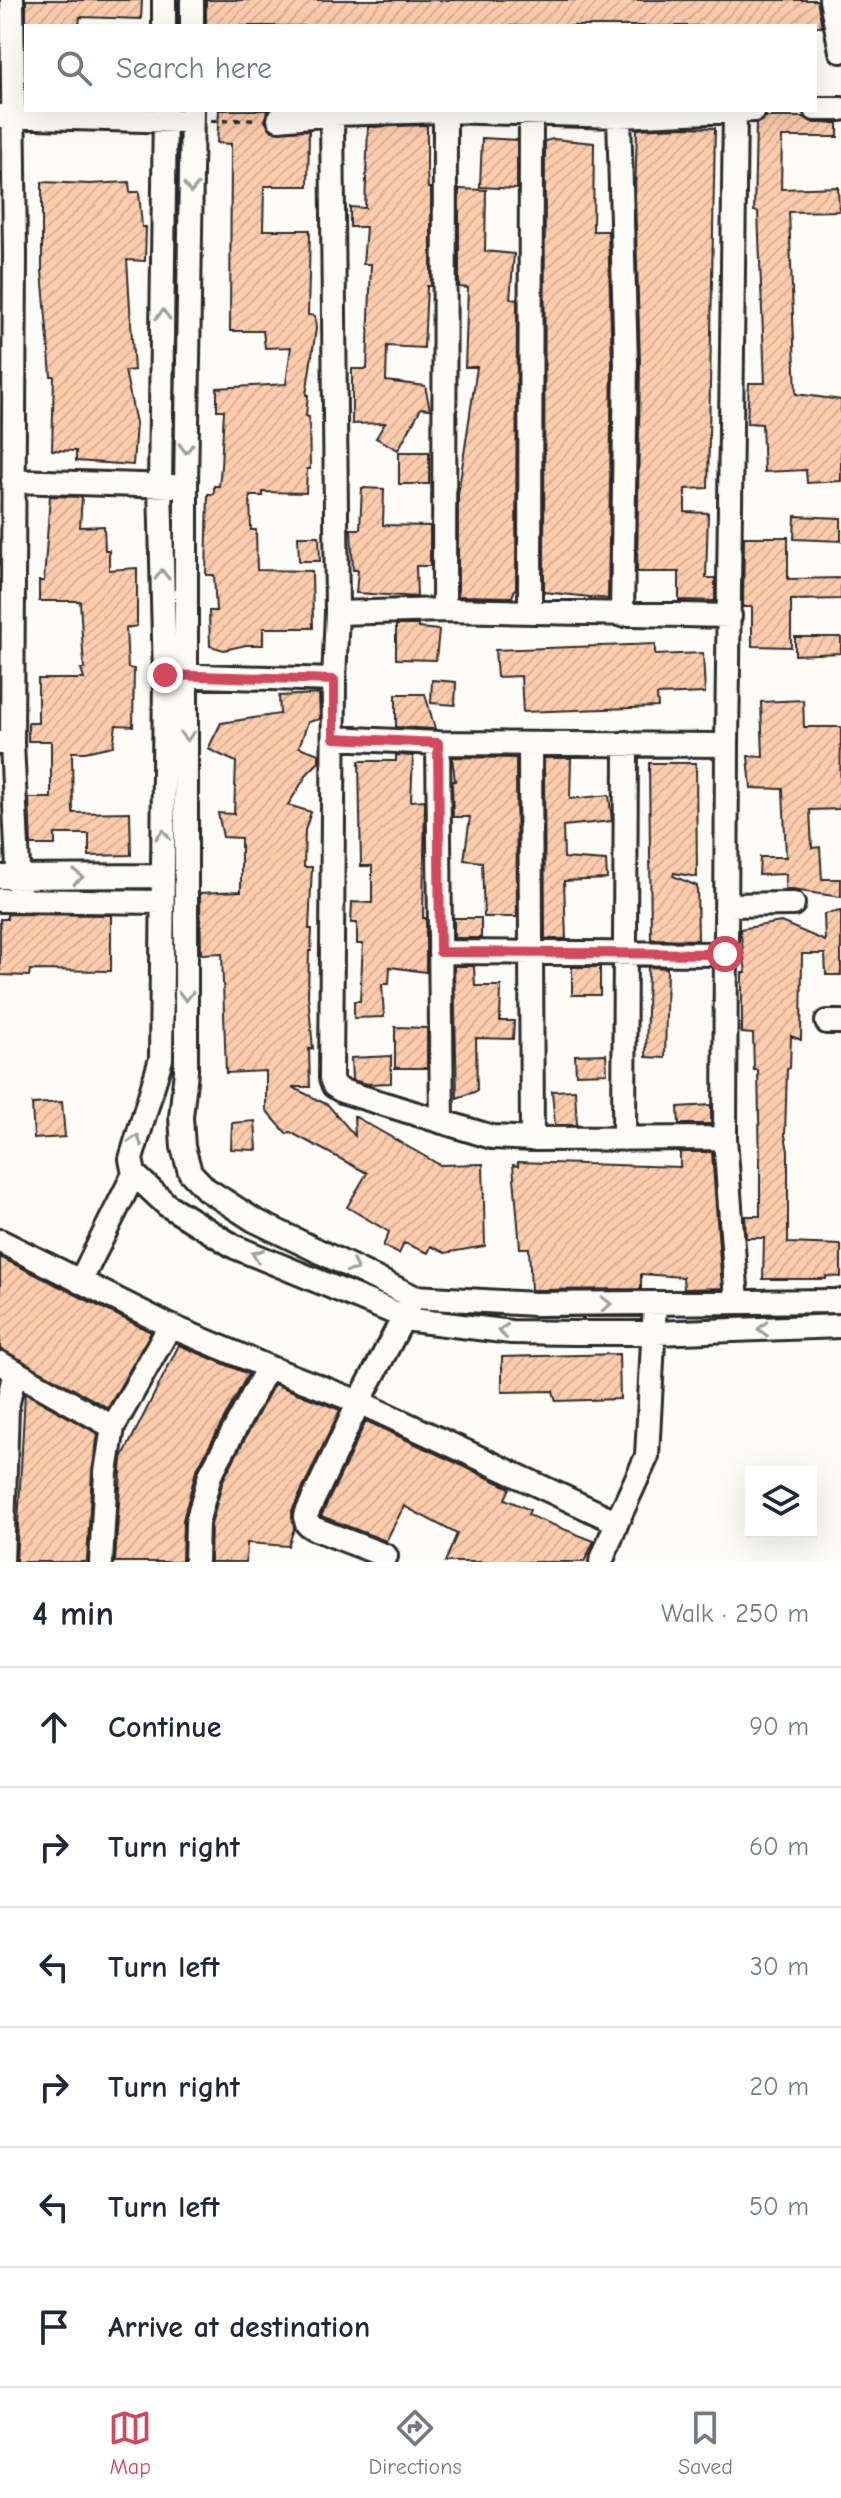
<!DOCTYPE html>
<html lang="en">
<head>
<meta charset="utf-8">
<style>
  :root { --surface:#fff; --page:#f6f6f7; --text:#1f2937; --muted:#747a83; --line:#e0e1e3; --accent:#d1495b }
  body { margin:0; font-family:"Comic Neue",sans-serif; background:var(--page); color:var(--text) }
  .controls { position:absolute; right:24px; bottom:24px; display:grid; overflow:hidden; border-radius:0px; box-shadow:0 8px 32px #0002 }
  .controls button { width:72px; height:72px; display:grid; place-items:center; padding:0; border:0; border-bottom:2px solid var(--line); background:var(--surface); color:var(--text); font:40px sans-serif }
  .stop { position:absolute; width:24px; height:24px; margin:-18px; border:6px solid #d1495b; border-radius:50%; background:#fff }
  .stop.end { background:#d1495b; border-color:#fff; box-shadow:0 2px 8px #0008 }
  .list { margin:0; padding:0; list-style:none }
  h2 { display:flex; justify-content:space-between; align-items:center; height:104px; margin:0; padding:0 32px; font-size:34px }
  h2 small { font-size:26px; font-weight:400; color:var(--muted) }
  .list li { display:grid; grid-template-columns:52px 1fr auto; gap:24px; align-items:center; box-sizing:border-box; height:120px; padding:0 32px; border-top:2px solid var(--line) }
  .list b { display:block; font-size:30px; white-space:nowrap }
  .list em { font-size:26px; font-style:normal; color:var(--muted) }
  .icon { flex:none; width:44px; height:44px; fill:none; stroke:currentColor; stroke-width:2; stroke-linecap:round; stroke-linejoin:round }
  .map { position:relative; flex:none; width:841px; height:1562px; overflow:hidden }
  .search { position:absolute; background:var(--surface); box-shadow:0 8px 32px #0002; left:24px; right:24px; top:24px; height:88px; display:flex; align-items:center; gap:20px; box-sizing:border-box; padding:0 28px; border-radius:0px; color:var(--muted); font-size:30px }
  .sheet { height:824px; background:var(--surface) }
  nav { display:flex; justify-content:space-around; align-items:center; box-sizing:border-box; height:112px; border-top:2px solid var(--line); background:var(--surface); font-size:22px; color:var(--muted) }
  nav a { display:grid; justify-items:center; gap:4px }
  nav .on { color:var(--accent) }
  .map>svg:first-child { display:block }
</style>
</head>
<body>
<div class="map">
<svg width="841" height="1562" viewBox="0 0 841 1562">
  <defs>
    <pattern id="building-hatch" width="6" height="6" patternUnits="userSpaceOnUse" patternTransform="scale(2)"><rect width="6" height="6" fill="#fdccac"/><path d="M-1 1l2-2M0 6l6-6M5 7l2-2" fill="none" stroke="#d9af94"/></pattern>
  </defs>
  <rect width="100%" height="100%" fill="#fdfcf7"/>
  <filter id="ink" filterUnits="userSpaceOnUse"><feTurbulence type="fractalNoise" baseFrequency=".0125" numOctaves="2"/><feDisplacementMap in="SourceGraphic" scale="16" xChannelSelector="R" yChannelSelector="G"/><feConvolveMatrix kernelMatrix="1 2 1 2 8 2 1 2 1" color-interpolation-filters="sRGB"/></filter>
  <g filter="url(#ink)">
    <path fill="url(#building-hatch)" stroke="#2b2b2b" stroke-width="2" d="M 26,0 L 142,0 L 141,19 L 80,17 L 79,26 L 26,25 Z
      M 206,0 L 817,0 L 822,26 L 206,26 Z
      M 219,110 L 267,110 L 265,121 L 272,131 L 309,130 L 308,186 L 264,186 L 263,230 L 310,230 L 308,315 L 315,316 L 316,329 L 306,395 L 308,395 L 306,416 L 309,417 L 310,469 L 307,469 L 306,493 L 263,492 L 263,496 L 250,496 L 251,530 L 256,530 L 257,570 L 312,571 L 313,628 L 263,628 L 263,645 L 246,645 L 224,650 L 210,646 L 209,611 L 216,611 L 214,575 L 206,575 L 208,494 L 214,494 L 214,486 L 219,486 L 221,466 L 224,410 L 217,410 L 217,388 L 286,384 L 291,347 L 265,348 L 263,331 L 230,331 L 231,144 L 217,143 Z
      M 766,117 L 804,117 L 814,123 L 838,123 L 838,137 L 782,137 L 781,189 L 838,187 L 839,211 L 789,212 L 796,394 L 841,400 L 841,481 L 807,483 L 806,470 L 764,472 L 762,424 L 747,423 L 749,383 L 765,383 L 758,212 L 754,211 L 756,124 Z
      M 427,125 L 427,170 L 428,188 L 431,188 L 431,286 L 427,286 L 424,348 L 387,346 L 386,381 L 425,386 L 430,409 L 421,408 L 398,450 L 376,438 L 385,423 L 352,424 L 352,369 L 367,369 L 371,264 L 363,264 L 366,227 L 350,227 L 350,207 L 365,208 L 368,127 Z
      M 680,127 L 715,128 L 708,488 L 685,489 L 685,512 L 708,513 L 706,578 L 715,578 L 715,601 L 679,600 L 679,572 L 637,572 L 640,363 L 635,196 L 637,129 Z
      M 482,138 L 517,140 L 517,189 L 480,187 Z
      M 553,139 L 594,143 L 593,231 L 608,231 L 612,363 L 608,599 L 544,592 L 545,141 Z
      M 42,182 L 90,184 L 129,182 L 130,192 L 139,192 L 142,227 L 146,227 L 145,261 L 127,260 L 134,370 L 125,371 L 136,423 L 133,465 L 76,461 L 76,451 L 52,450 L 54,376 L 51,376 L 42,271 Z
      M 459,189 L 486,190 L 485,251 L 514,254 L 510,299 L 517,300 L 516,587 L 512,597 L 458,596 L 458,495 L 477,367 L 465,367 L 468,288 L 459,287 Z
      M 399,452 L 429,452 L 429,484 L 399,484 Z
      M 362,488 L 384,489 L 383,525 L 430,526 L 430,566 L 416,566 L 417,597 L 356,593 L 358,570 L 353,570 L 351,529 L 360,529 Z
      M 50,496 L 82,497 L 80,527 L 104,526 L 105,550 L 109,550 L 109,570 L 137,568 L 137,626 L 126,628 L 128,668 L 134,669 L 133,726 L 116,725 L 113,746 L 85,752 L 72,752 L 73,813 L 130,812 L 131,855 L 89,856 L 89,834 L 55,834 L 55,845 L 31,845 L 29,798 L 51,798 L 51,741 L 28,741 L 28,723 L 38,723 L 38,679 L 84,679 L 81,669 L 84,669 L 80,601 L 39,601 L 39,581 L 44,581 Z
      M 795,516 L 841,518 L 841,541 L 794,539 Z
      M 298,536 L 319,536 L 320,561 L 299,561 Z
      M 744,537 L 788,537 L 788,579 L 841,578 L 841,599 L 791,600 L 791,647 L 752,646 L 752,607 L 743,607 Z
      M 396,625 L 418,625 L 418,628 L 439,630 L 436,660 L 396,659 Z
      M 795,637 L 841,637 L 841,653 L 795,655 Z
      M 655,644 L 655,655 L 703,653 L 705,693 L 657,695 L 658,707 L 523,712 L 521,676 L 497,677 L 495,650 Z
      M 432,680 L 456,682 L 455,705 L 431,703 Z
      M 319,694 L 320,719 L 308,722 L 299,747 L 319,754 L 319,762 L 308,773 L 288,805 L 311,812 L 305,830 L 304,867 L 312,867 L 309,929 L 312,929 L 311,951 L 309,951 L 308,995 L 313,1049 L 309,1049 L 310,1087 L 292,1087 L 328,1105 L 355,1136 L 354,1116 L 440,1165 L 483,1164 L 485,1246 L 445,1253 L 431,1246 L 428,1253 L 404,1243 L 399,1254 L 383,1246 L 389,1232 L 347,1207 L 367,1173 L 290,1132 L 287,1134 L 266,1110 L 266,1071 L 226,1073 L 222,953 L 201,954 L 200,893 L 241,891 L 241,838 L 223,837 L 218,813 L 234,814 L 236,762 L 208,749 L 221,723 L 280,714 L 279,696 Z
      M 396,694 L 425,694 L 435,729 L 396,727 Z
      M 803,700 L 804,727 L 841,727 L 840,809 L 810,810 L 812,848 L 820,847 L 822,879 L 841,879 L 841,897 L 785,889 L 786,874 L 759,875 L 760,857 L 786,857 L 783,789 L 751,788 L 748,756 L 763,757 L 761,702 Z
      M 396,755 L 413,756 L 411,801 L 425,800 L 423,918 L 426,918 L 426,972 L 390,967 L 389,984 L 382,984 L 384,1017 L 354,1018 L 354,1001 L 360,1001 L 363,944 L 357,944 L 357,923 L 351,923 L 352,902 L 372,903 L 372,866 L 361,866 L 359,761 L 396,761 Z
      M 452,757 L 516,758 L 517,917 L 484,917 L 482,862 L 464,860 L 470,817 L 453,817 L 452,781 L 455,781 Z
      M 544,758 L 571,758 L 570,799 L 609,795 L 612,821 L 563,826 L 564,858 L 606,861 L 607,879 L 564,881 L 566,939 L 545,939 Z
      M 649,763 L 696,763 L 697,877 L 674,873 L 673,876 L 697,886 L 698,940 L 651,939 Z
      M 841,911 L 841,975 L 826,975 L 825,954 L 802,954 L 801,1040 L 791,1036 L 790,1068 L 787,1069 L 785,1135 L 788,1151 L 788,1243 L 841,1245 L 841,1277 L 826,1276 L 826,1279 L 763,1279 L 764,1238 L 746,1238 L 745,1216 L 760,1216 L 760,1165 L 758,1070 L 754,1070 L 753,1034 L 742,1033 L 742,973 L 746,973 L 740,929 L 781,922 L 825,941 L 824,914 Z
      M 7,914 L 111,915 L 111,971 L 30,970 L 29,976 L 0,975 L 0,919 L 7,919 Z
      M 454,918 L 481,918 L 481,938 L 454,938 Z
      M 454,966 L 474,966 L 475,986 L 501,986 L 500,1021 L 514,1021 L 513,1039 L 476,1038 L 477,1091 L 457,1098 Z
      M 572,967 L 600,967 L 600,995 L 572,995 Z
      M 648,967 L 667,968 L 665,1058 L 646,1057 Z
      M 395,1027 L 427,1028 L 427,1068 L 395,1068 Z
      M 606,1054 L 607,1073 L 576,1074 L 575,1055 Z
      M 391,1056 L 391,1083 L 368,1084 L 352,1080 L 351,1058 Z
      M 575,1090 L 577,1125 L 555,1125 L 552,1091 Z
      M 62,1102 L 65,1137 L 34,1139 L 32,1104 Z
      M 711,1105 L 711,1124 L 679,1124 L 678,1107 Z
      M 255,1121 L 257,1150 L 231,1149 L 232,1123 Z
      M 680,1152 L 712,1152 L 722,1288 L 684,1289 L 683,1277 L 641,1274 L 641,1289 L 531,1290 L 529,1248 L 520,1248 L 513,1165 L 518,1166 L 518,1162 L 680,1167 Z
      M 0,1257 L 151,1332 L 108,1408 L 0,1349 Z
      M 179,1345 L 248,1374 L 196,1471 L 183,1520 L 182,1562 L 115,1562 L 122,1458 Z
      M 619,1354 L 620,1399 L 556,1401 L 553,1391 L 502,1392 L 502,1357 Z
      M 274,1384 L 340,1410 L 292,1511 L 294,1529 L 288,1546 L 247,1543 L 246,1562 L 210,1562 L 211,1525 L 223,1480 Z
      M 25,1393 L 98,1434 L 92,1471 L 87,1562 L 16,1562 Z
      M 366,1421 L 510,1488 L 505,1499 L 530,1510 L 528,1515 L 594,1541 L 584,1562 L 445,1562 L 457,1534 L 404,1506 L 386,1541 L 321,1516 Z"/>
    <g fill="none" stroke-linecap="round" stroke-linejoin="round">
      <g stroke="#2b2b2b" stroke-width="28">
        <path id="minor" d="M 164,0 L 164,26
          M 192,0 L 192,26
          M 831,0 L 841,51
          M 815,109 L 841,109
          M 192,110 L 186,487 L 186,1071 L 181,1117 L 183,1147 L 190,1172 L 206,1189 L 254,1220 L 414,1297 L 535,1304 L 841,1301
          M 332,114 L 337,613 L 444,610 L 730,616
          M 0,116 L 179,121
          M 619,116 L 626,363 L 622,615
          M 279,119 L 332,114 L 445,111 L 619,116 L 754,110
          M 13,481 L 172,486
          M 444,610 L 445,111
          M 530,611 L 531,115
          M 165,675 L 334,680 L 331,1078 L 334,1086 L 342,1091 L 492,1137 L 532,1139 L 725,1138 L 727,745 L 735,110
          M 334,680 L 337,613
          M 334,738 L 438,743
          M 0,743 L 12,743 L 15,254 L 12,0
          M 12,743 L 19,889
          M 530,745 L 532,1139
          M 0,877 L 162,876
          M 0,900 L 162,902
          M 727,905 L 793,904
          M 440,952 L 725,954
          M 827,1022 L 841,1022
          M 442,1122 L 438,743 L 727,745
          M 725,1138 L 737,1301
          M 624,1139 L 626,743
          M 134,1174 L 167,1205 L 235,1247 L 412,1320 L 511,1332 L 574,1333 L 655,1333 L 841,1326
          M 0,1241 L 170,1326 L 113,1427 L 0,1363
          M 80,1282 L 134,1174 L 131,1159 L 161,1059 L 165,675 L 160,486 L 165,110
          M 170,1326 L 268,1367
          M 386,1556 L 313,1528 L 307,1524 L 305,1517 L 359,1402 L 409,1307
          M 2,1562 L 7,1407 L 15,1371
          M 101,1562 L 106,1472 L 113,1427
          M 196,1562 L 197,1523 L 210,1475 L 268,1367 L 359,1402 L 617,1522 L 647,1456 L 655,1304
          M 601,1562 L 617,1522"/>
      </g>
      <path stroke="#2b2b2b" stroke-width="4" stroke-dasharray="6 6" stroke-linecap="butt" d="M 211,121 L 258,119"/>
      <use href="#minor" stroke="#fdfcf7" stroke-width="22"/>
    </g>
    <defs><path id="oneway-chevron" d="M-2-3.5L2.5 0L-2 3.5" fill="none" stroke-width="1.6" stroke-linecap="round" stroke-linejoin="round" transform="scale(2)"/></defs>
    <g stroke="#9e9e9b">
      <use href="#oneway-chevron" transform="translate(191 188) rotate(91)"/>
      <use href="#oneway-chevron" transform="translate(163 315) rotate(-89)"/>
      <use href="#oneway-chevron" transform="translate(186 448) rotate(91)"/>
      <use href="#oneway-chevron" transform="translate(162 575) rotate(-91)"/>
      <use href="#oneway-chevron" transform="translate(187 736) rotate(90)"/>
      <use href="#oneway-chevron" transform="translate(163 835) rotate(-89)"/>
      <use href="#oneway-chevron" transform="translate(78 877) rotate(-1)"/>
      <use href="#oneway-chevron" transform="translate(186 996) rotate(90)"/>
      <use href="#oneway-chevron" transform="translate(136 1140) rotate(-73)"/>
      <use href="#oneway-chevron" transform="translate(257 1255) rotate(-159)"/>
      <use href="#oneway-chevron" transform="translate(353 1267) rotate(26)"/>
      <use href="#oneway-chevron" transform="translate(606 1304)"/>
      <use href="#oneway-chevron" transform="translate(763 1329) rotate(178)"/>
      <use href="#oneway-chevron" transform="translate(503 1331) rotate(-175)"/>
    </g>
  </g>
  <g fill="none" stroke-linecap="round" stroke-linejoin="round" filter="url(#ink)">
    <path stroke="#d1495b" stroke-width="10" d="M 165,675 L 334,680 L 334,738 L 438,743 L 440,952 L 725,954"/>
  </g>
</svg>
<div class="controls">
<button><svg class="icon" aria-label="layers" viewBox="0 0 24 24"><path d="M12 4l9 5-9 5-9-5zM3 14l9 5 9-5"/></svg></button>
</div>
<div class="stop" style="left:725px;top:954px"></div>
<div class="stop end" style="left:165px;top:675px"></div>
<div class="search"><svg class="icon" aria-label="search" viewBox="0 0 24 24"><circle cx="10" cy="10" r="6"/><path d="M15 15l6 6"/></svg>Search here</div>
</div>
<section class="sheet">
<h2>4 min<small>Walk · 250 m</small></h2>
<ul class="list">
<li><svg class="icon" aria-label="ahead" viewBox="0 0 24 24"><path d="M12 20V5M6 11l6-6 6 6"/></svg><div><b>Continue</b></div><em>90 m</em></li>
<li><svg class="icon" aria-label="right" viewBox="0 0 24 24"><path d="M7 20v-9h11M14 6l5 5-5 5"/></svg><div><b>Turn right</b></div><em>60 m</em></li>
<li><svg class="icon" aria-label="left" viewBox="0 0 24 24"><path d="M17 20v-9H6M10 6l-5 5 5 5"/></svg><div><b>Turn left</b></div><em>30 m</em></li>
<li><svg class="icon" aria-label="right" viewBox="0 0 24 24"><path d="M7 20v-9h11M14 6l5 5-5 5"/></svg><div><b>Turn right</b></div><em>20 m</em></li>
<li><svg class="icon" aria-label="left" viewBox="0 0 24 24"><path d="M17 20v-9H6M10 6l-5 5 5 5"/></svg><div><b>Turn left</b></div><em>50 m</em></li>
<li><svg class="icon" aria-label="arrive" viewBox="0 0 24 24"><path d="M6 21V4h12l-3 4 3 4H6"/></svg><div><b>Arrive at destination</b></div></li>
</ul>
</section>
<nav>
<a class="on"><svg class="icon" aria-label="map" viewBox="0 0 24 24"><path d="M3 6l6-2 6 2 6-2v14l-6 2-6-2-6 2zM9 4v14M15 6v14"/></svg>Map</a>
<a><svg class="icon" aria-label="directions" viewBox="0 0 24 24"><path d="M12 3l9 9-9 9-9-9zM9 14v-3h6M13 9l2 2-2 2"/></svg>Directions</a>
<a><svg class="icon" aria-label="saved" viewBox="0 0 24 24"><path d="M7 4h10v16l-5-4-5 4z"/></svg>Saved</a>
</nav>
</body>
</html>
